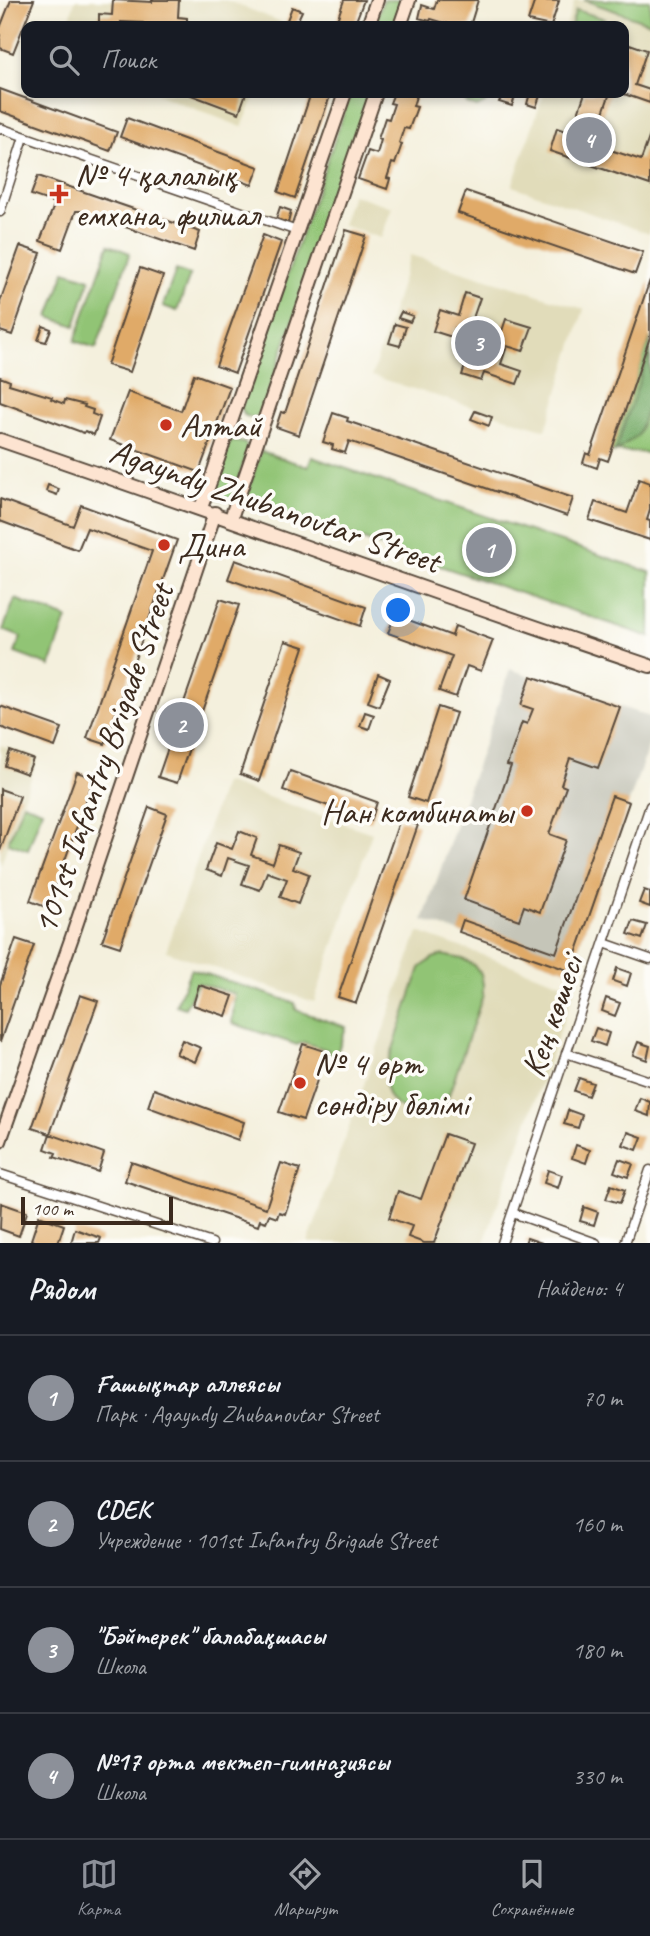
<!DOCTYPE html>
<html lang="ru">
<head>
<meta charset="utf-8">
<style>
  :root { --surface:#171b24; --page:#20242c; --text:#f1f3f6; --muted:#9ea1a6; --line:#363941; --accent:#8c9099 }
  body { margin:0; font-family:Caveat,sans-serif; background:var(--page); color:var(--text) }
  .scale { position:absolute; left:21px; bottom:18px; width:152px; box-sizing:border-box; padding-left:7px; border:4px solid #3b2a1e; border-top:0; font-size:19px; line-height:24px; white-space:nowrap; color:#3b2a1e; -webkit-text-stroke:5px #fdfcf7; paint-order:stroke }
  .you { position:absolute; left:399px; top:611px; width:24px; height:24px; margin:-18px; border:5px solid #fff; border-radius:50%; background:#1a73e8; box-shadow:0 0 0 10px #1a73e833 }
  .badge { display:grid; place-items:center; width:46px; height:46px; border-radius:50%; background:var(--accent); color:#fff; font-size:23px; font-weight:700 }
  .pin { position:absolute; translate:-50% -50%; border:4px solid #fff; box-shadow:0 2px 7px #0006 }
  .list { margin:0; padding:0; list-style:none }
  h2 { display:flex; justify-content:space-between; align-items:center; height:91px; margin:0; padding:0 28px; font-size:30px }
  h2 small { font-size:23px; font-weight:400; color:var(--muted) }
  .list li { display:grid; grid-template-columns:46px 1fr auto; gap:21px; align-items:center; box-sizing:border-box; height:126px; padding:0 28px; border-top:2px solid var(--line) }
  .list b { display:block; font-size:26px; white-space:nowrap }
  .list p { margin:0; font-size:23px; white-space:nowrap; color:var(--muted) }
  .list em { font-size:23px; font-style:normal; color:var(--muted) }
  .icon { flex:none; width:38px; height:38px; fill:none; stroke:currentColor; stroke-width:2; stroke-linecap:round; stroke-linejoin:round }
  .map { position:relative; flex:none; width:650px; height:1243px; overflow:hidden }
  .search { position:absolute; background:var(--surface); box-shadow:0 4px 10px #0003; left:21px; right:21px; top:21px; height:77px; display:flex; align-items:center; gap:18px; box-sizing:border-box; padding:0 24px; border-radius:14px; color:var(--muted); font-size:26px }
  .sheet { height:595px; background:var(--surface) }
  nav { display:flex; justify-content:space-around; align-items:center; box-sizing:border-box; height:98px; border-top:2px solid var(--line); background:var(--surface); font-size:19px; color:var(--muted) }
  nav a { display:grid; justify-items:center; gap:4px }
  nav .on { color:var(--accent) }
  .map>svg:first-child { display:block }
</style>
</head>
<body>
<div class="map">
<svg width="650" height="1243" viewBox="0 0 650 1243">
  <rect width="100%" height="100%" fill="#fdfcf7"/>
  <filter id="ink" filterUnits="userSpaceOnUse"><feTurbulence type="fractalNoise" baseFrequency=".0143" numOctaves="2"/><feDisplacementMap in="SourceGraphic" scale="14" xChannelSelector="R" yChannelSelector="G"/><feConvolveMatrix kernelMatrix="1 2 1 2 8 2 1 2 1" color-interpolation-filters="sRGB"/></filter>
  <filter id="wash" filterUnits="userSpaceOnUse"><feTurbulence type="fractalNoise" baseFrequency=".00686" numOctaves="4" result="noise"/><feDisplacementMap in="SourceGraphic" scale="28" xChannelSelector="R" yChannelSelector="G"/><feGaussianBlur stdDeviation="1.57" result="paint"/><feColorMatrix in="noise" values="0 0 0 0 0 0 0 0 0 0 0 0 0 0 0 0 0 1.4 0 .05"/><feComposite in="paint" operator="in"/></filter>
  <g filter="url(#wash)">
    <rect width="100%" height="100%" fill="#f4f0dd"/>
    <path fill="#e1dcba" d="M 75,0 L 226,0 L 281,22 L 282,26 L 68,26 Z
      M 575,0 L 584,0 L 650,23 L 650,234 L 512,186 L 544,93 L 624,93 L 624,26 L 566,26 Z
      M 154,93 L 256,93 L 242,127 Z
      M 352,194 L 392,207 L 381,238 L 342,225 Z
      M 410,255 L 584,309 L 546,430 L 372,376 Z
      M 0,745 L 38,758 L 0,867 Z
      M 224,782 L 372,833 L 314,1002 L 166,951 Z
      M 418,932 L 575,988 L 484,1243 L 308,1243 Z"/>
    <path fill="#c5c5b8" d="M 510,669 L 650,717 L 650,742 L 570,971 L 423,920 Z"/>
    <path fill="#91c475" stroke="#66774a" stroke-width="2" d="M 383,0 L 400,0 L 401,5 L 394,26 L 374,26 Z
      M 584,0 L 650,0 L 650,23 Z
      M 576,10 L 605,19 L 603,26 L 571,26 Z
      M 351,93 L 371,93 L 261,414 L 252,418 L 244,415 L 241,407 Z
      M 464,93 L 487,98 L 485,103 L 477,107 L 466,103 Z
      M 109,245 L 130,253 L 96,348 L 75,341 Z
      M 176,270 L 190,275 L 177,311 L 163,306 Z
      M 65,271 L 90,279 L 75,326 L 49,317 Z
      M 650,337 L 650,453 L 611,451 Z
      M 232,441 L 245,443 L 248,450 L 232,498 C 223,503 216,501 213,490 L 229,444 Z
      M 261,451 L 308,467 L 312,457 L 650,572 L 650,637 L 245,500 Z
      M 15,599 L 67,618 L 50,666 L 15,653 L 21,637 L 3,630 Z
      M 23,803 L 42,810 L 28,850 L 8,843 Z
      M 442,955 L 463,959 L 474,965 L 481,974 L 483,984 L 483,995 L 446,1103 L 439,1111 C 406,1117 381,1106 386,1070 L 420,968 L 433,958 Z
      M 191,969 L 295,1003 L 296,1010 L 346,1027 L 335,1059 L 330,1057 L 328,1050 L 303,1042 L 297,1045 L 232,1023 L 235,994 L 198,983 L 185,1008 L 176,1005 Z"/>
    <path fill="#74aa66" stroke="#586a42" stroke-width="2" d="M 650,350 L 650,400 L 638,435 L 615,452 Z"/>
    <g id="blocks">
      <path fill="#e0aa68" d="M 11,0 L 34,0 L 13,53 L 0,48 L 0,28 Z
        M 113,0 L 152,2 L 152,0 L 179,0 L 178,17 L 187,18 L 187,26 L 143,26 L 143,23 L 121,22 L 121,26 L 99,26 L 99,14 L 112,15 Z
        M 344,0 L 364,0 L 354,26 L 335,26 Z
        M 437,0 L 478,0 L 470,26 L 455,26 L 431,19 L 430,21 L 419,18 L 422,5 L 434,9 Z
        M 535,0 L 559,1 L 551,26 L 528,21 Z
        M 292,7 L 302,11 L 295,26 L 286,23 Z
        M 624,42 L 647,50 L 635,85 L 650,90 L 650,103 L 624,94 Z
        M 0,89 L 117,132 L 110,151 L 0,111 Z
        M 186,93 L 246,93 L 239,113 Z
        M 311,93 L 331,93 L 295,198 L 278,192 Z
        M 394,93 L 417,93 L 413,106 L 417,107 L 409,129 L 404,128 L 399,143 L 402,144 L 395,164 L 392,163 L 387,178 L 390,179 L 387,189 L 358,179 L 368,151 L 377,154 L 381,140 L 378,139 L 385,118 L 389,119 L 394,104 L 390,103 Z
        M 473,93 L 516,93 L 512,106 L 499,102 L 501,98 L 488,94 L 487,98 Z
        M 530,93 L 541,93 L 536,107 L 527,104 Z
        M 585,93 L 610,93 L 592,144 L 641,160 L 650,135 L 650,185 L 550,151 L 557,128 L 571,133 Z
        M 127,118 L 259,167 L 252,185 L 120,137 Z
        M 38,176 L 200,232 L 194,251 L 80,211 L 76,211 L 62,249 L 40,241 L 55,203 L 31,195 Z
        M 466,191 L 643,252 L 635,274 L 458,213 Z
        M 280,207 L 291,211 L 288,223 L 276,219 Z
        M 346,230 L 366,236 L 299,435 L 276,427 L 281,412 L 285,413 Z
        M 263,235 L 281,242 L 235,373 L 216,366 Z
        M 20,246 L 41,253 L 12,335 L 0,331 L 0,302 Z
        M 140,268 L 163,276 L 130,372 L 107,365 Z
        M 650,280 L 650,337 L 608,461 L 600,458 L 597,468 L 583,463 L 586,453 L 590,455 Z
        M 465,293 L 480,298 L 472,321 L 502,331 L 506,319 L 532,327 L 523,351 L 507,346 L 501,364 L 522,371 L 517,384 L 484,373 L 481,381 L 462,375 L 469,354 L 486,360 L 492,341 L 455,328 L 452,337 L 433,331 L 440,310 L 458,316 Z
        M 401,312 L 413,316 L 410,322 L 398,318 Z
        M 395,324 L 406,327 L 400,346 L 389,343 Z
        M 43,326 L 51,329 L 46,342 L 38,340 Z
        M 194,374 L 230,387 L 199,472 L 110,440 L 128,392 L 181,411 Z
        M 0,377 L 10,381 L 9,384 L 52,397 L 51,399 L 64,404 L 65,400 L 85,405 L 84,407 L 93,410 L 92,414 L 100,417 L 94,435 L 85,431 L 84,433 L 0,402 Z
        M 475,411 L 492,417 L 489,426 L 471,419 Z
        M 333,413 L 348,418 L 347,421 L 573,498 L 567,516 L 349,441 L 345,453 L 332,449 L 333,445 L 323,442 Z
        M 639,479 L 650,483 L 650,510 L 647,520 L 650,521 L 650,540 L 589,520 L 595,502 L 627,513 Z
        M 48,485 L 59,489 L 57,495 L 46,491 Z
        M 0,499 L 73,526 L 81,505 L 177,540 L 105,744 L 87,738 L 152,551 L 87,528 L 78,550 L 0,521 Z
        M 235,560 L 366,607 L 360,626 L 228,579 Z
        M 220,599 L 239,605 L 177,783 L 158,777 Z
        M 395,615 L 452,636 L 455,626 L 493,640 L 481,671 L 467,666 L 456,697 L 439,691 L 452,656 L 388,633 Z
        M 285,641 L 304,647 L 259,781 L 240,774 Z
        M 378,674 L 390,679 L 379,706 L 368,702 Z
        M 531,676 L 620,707 L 598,768 L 570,758 L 561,785 L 566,787 L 549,834 L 566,840 L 540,912 L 524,906 L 519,920 L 464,900 L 511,766 L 507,765 L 522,722 L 527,724 L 533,709 L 521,705 Z
        M 0,706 L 62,728 L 55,747 L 0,727 Z
        M 438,707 L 456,713 L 426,803 L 408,797 Z
        M 365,712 L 374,715 L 369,729 L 360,726 Z
        M 10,751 L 33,759 L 27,774 L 5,766 Z
        M 290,771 L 377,802 L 371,821 L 283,790 Z
        M 77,772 L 94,778 L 48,908 L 30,901 Z
        M 0,789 L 20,796 L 0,851 Z
        M 612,796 L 629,802 L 570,971 L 459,932 L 463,920 L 556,953 Z
        M 149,807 L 167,814 L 120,947 L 102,941 Z
        M 400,819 L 418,825 L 356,1003 L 338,997 Z
        M 239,831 L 257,838 L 251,855 L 273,863 L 279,845 L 299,852 L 293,868 L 309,874 L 298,904 L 280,897 L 287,879 L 267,872 L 260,890 L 242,884 L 249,865 L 228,858 L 222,876 L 206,870 L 216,843 L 232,849 Z
        M 644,890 L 650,892 L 650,907 L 639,903 Z
        M 633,921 L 647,925 L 642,939 L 628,934 Z
        M 16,939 L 34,945 L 0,1042 L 0,985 Z
        M 617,968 L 631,973 L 627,986 L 613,981 Z
        M 199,985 L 233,996 L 226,1016 L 193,1005 Z
        M 80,995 L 98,1001 L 50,1134 L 104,1153 L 98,1172 L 54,1157 L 56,1153 L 45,1149 L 50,1134 L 32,1128 Z
        M 606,998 L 620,1003 L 615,1016 L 602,1011 Z
        M 596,1028 L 609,1033 L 605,1046 L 591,1041 Z
        M 182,1040 L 201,1048 L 195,1062 L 176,1054 Z
        M 638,1042 L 650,1046 L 647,1060 L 633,1055 Z
        M 303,1044 L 327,1052 L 303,1120 L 279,1112 Z
        M 579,1078 L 593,1083 L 588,1096 L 574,1091 Z
        M 154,1089 L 244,1122 L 238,1140 L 148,1107 Z
        M 640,1098 L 650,1102 L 649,1116 L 635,1111 Z
        M 568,1110 L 582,1115 L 578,1128 L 564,1124 Z
        M 628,1132 L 642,1137 L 637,1150 L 623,1145 Z
        M 445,1134 L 471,1143 L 434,1243 L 424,1243 L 408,1237 L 412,1226 L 389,1218 L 398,1191 L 421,1199 Z
        M 576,1145 L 590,1150 L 586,1163 L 572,1158 Z
        M 619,1159 L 633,1164 L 628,1177 L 614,1172 Z
        M 131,1162 L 266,1208 L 281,1163 L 300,1169 L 285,1214 L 279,1212 L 277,1218 L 269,1215 L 266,1222 L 260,1220 L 258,1226 L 125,1181 Z
        M 548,1170 L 562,1175 L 558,1188 L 544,1183 Z
        M 611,1185 L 625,1190 L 620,1203 L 606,1199 Z
        M 1,1203 L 27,1212 L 19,1236 L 0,1229 Z
        M 584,1207 L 598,1212 L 594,1225 L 580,1221 Z
        M 39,1216 L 64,1225 L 58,1243 L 38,1243 L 31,1240 Z
        M 75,1229 L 101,1238 L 99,1243 L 71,1243 Z
        M 527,1238 L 542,1243 L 525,1243 Z"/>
    </g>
  </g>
  <g filter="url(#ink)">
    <use href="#blocks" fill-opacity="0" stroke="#57483b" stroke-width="2"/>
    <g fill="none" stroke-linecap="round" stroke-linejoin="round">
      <g stroke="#57483b" stroke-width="11">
        <path id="street" d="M 0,128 L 297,231
          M 0,212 L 24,137
          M 604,943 L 650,959
          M 566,1053 L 650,1081
          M 0,1174 L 212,1243
          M 513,1213 L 596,1243
          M 502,1243 L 650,806
          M 625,1243 L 650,1170"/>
      </g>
      <g stroke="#57483b" stroke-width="16">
        <path id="secondary" d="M 368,26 L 377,0
          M 400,26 L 409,0
          M 0,440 C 217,514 432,593 650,666
          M 201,508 L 345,93
          M 231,518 L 376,93
          M 0,1141 L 72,937 L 215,513"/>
      </g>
      <use href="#street" stroke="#fff" stroke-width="8"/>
      <use href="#secondary" stroke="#fde4d1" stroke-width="12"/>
    </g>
  </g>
  <g fill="#c8321e" stroke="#fdfcf7" stroke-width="2.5">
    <path d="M55.5 183.5h7v7h7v7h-7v7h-7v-7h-7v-7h7z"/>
    <circle cx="166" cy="425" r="7"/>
    <circle cx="164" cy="545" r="7"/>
    <circle cx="527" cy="811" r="7"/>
    <circle cx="300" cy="1083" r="7"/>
  </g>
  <g text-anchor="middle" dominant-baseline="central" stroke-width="7" stroke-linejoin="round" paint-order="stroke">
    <g font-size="35" fill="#3b2a1e" stroke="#fdfcf7" text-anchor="start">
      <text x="75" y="174">№ 4 қалалық<tspan x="75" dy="40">емхана, филиал</tspan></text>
      <text x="180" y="425">Алтай</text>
      <text x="178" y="545">Дина</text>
      <text x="513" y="811" text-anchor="end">Нан комбинаты</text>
      <text x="314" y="1063">№ 4 өрт<tspan x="314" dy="40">сөндіру бөлімі</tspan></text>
    </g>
    <g font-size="35" fill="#3b2a1e" stroke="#fdfcf7">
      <text transform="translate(275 506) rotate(19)">Agayndy Zhubanovtar Street</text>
      <text transform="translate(103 759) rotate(-71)">101st Infantry Brigade Street</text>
      <text transform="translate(552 1016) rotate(-71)">Кең көшесі</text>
    </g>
  </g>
</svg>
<div class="scale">100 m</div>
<div class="you"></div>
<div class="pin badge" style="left:489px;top:550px">1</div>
<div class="pin badge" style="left:181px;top:725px">2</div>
<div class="pin badge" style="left:478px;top:343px">3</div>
<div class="pin badge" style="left:589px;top:140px">4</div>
<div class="search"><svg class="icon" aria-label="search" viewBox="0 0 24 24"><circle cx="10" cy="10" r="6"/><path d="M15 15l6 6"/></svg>Поиск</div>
</div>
<section class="sheet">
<h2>Рядом<small>Найдено: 4</small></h2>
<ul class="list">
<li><span class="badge">1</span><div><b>Ғашықтар аллеясы</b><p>Парк · Agayndy Zhubanovtar Street</p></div><em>70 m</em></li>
<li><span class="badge">2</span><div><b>CDEK</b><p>Учреждение · 101st Infantry Brigade Street</p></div><em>160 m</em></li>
<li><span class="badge">3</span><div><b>&quot;Бәйтерек&quot; балабақшасы</b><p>Школа</p></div><em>180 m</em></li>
<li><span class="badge">4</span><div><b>№17 орта мектеп-гимназиясы</b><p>Школа</p></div><em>330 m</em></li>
</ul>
</section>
<nav>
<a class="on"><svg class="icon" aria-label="map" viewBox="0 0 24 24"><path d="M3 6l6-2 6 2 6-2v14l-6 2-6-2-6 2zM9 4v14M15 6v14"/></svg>Карта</a>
<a><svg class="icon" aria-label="directions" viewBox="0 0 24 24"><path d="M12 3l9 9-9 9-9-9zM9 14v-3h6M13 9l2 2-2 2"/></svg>Маршрут</a>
<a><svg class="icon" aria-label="saved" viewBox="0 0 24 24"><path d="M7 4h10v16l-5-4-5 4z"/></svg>Сохранённые</a>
</nav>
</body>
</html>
